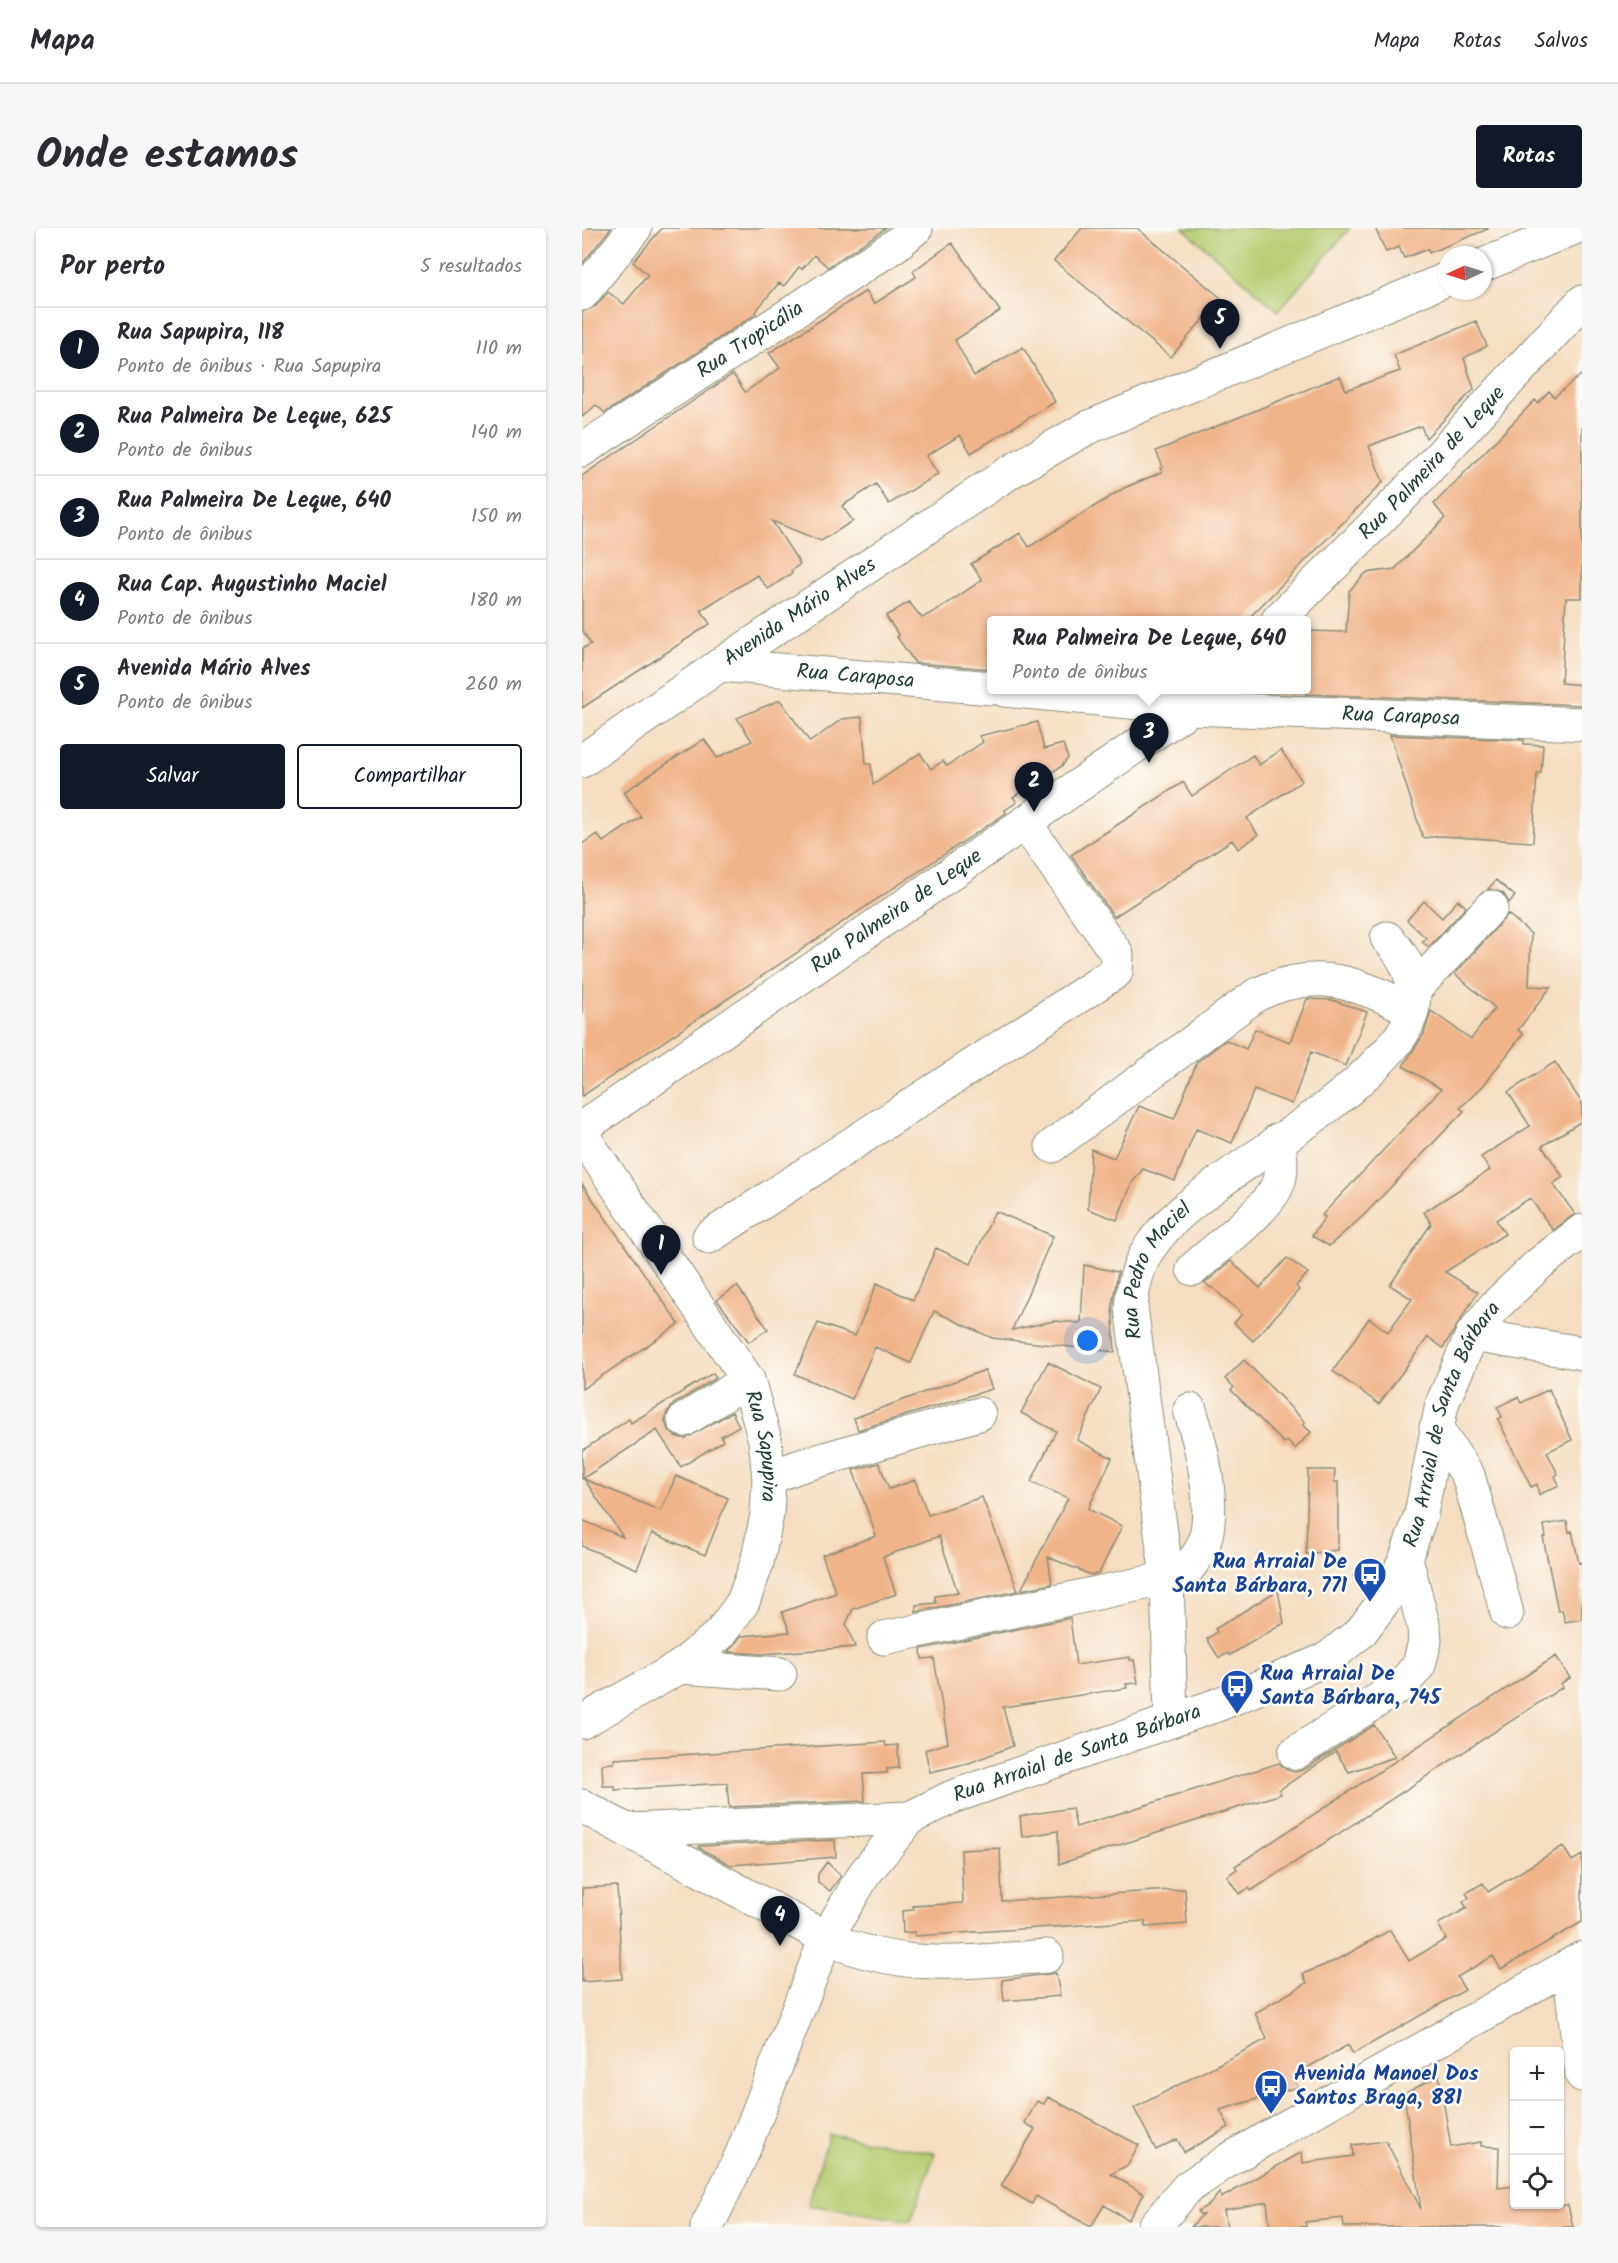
<!DOCTYPE html>
<html lang="pt">
<head>
<meta charset="utf-8">
<style>
  :root { --surface:#fff; --page:#f7f7f7; --text:#2b2b33; --muted:#7c7c81; --line:#e1e1e2; --accent:#111827 }
  body { margin:0; font-family:Kalam,sans-serif; background:var(--page); color:var(--text) }
  .controls { position:absolute; right:18px; bottom:18px; display:grid; overflow:hidden; border-radius:6px; box-shadow:0 2px 4px #0004 }
  .controls button { width:54px; height:54px; display:grid; place-items:center; padding:0; border:0; border-bottom:2px solid var(--line); background:var(--surface); color:var(--text); font:30px sans-serif }
  .compass { position:absolute; left:856px; top:18px; width:54px; height:54px; border-radius:50%; background:var(--surface); box-shadow:0 2px 4px #0004; rotate:266deg }
  .you { position:absolute; left:506px; top:1113px; width:21px; height:21px; margin:-15px; border:4px solid #fff; border-radius:50%; background:#1a73e8; box-shadow:0 0 0 9px #1a73e833 }
  .badge { display:grid; place-items:center; width:39px; height:39px; border-radius:50%; background:var(--accent); color:#fff; font-size:20px; font-weight:700 }
  .pin { position:absolute; translate:-50% -50px; filter:drop-shadow(0 2px 3px #0008) }
  .pin::after { content:''; position:absolute; top:32px; width:21px; height:18px; background:inherit; clip-path:polygon(0 0,100% 0,50% 100%) }
  .popup { position:absolute; left:405px; top:388px; width:324px; height:78px; box-sizing:border-box; display:grid; place-content:center; border-radius:6px; background:var(--surface); filter:drop-shadow(0 2px 4px #0005); font-size:20px; white-space:nowrap; color:var(--muted) }
  .popup b { font-size:22px; color:var(--text) }
  .popup::after { content:''; position:absolute; left:50%; top:100%; margin-left:-12px; border:12px solid transparent; border-top-color:var(--surface) }
  .list { margin:0; padding:0; list-style:none }
  h2 { display:flex; justify-content:space-between; align-items:center; height:78px; margin:0; padding:0 24px; font-size:26px }
  h2 small { font-size:20px; font-weight:400; color:var(--muted) }
  .list li { display:grid; grid-template-columns:39px 1fr auto; gap:18px; align-items:center; box-sizing:border-box; height:84px; padding:0 24px; border-top:2px solid var(--line) }
  .list b { display:block; font-size:22px; white-space:nowrap }
  .list p { margin:0; font-size:20px; white-space:nowrap; color:var(--muted) }
  .list em { font-size:20px; font-style:normal; color:var(--muted) }
  .actions { display:flex; gap:12px; padding:18px 24px }
  .actions a { flex:1; padding:14px 0; border:2px solid var(--accent); border-radius:6px; text-align:center; font-size:21px; color:var(--accent) }
  .actions .main { background:var(--accent); color:#fff }
  .icon { flex:none; width:33px; height:33px; fill:none; stroke:currentColor; stroke-width:2; stroke-linecap:round; stroke-linejoin:round }
  .map { position:relative; flex:none; width:1000px; height:1999px; overflow:hidden; border-radius:6px }
  header { display:flex; align-items:center; gap:36px; box-sizing:border-box; height:84px; padding:0 30px; background:var(--surface); border-bottom:2px solid var(--line) }
  header strong { font-size:28px }
  nav { display:flex; gap:33px; margin-inline-start:auto; font-size:21px }
  .intro { display:flex; align-items:center; justify-content:space-between; box-sizing:border-box; height:144px; padding:0 36px }
  h1 { margin:0; font-size:42px }
  .button { padding:15px 27px; border-radius:6px; background:var(--accent); color:#fff; font-size:21px; font-weight:700 }
  main { display:flex; gap:36px; padding:0 36px }
  aside { flex:1; background:var(--surface); border-radius:6px; box-shadow:0 2px 4px #0004 }
  .map>svg:first-child { display:block }
</style>
</head>
<body>
<header>
<strong>Mapa</strong>
<nav><a>Mapa</a><a>Rotas</a><a>Salvos</a></nav>
</header>
<div class="intro"><h1>Onde estamos</h1><a class="button">Rotas</a></div>
<main>
<aside>
<h2>Por perto<small>5 resultados</small></h2>
<ul class="list">
<li><span class="badge">1</span><div><b>Rua Sapupira, 118</b><p>Ponto de ônibus · Rua Sapupira</p></div><em>110 m</em></li>
<li><span class="badge">2</span><div><b>Rua Palmeira De Leque, 625</b><p>Ponto de ônibus</p></div><em>140 m</em></li>
<li><span class="badge">3</span><div><b>Rua Palmeira De Leque, 640</b><p>Ponto de ônibus</p></div><em>150 m</em></li>
<li><span class="badge">4</span><div><b>Rua Cap. Augustinho Maciel</b><p>Ponto de ônibus</p></div><em>180 m</em></li>
<li><span class="badge">5</span><div><b>Avenida Mário Alves</b><p>Ponto de ônibus</p></div><em>260 m</em></li>
</ul>
<div class="actions"><a class="main">Salvar</a><a>Compartilhar</a></div>
</aside>
<div class="map">
<svg width="1000" height="1999" viewBox="0 0 1000 1999">
  <rect width="100%" height="100%" fill="#fdfcf7"/>
  <filter id="ink" filterUnits="userSpaceOnUse"><feTurbulence type="fractalNoise" baseFrequency=".0167" numOctaves="2"/><feDisplacementMap in="SourceGraphic" scale="12" xChannelSelector="R" yChannelSelector="G"/><feConvolveMatrix kernelMatrix="1 2 1 2 8 2 1 2 1" color-interpolation-filters="sRGB"/></filter>
  <filter id="wash" filterUnits="userSpaceOnUse"><feTurbulence type="fractalNoise" baseFrequency=".008" numOctaves="4" result="noise"/><feDisplacementMap in="SourceGraphic" scale="24" xChannelSelector="R" yChannelSelector="G"/><feGaussianBlur stdDeviation="1.35" result="paint"/><feColorMatrix in="noise" values="0 0 0 0 0 0 0 0 0 0 0 0 0 0 0 0 0 1.4 0 .05"/><feComposite in="paint" operator="in"/></filter>
  <g filter="url(#wash)">
    <rect width="100%" height="100%" fill="#f4ddc0"/>
    <path fill="#b8cd72" stroke="#6c8553" stroke-width="1.5" d="M 601,0 L 768,0 L 696,83 Z
      M 247,1906 L 353,1925 L 329,1993 L 226,1977 Z"/>
    <g id="blocks">
      <path fill="#f1b488" d="M 0,0 L 29,0 L 0,36 Z
        M 80,0 L 304,0 L 246,39 L 232,27 L 220,41 L 217,39 L 202,58 L 197,55 L 173,84 L 174,86 L 23,185 L 14,177 L 0,189 L 0,84 L 14,78 L 26,64 L 42,76 L 66,47 L 51,34 Z
        M 500,0 L 555,0 L 639,70 L 589,129 L 472,33 Z
        M 793,0 L 906,0 L 906,1 L 847,25 L 846,21 L 822,30 L 817,19 L 804,24 Z
        M 370,15 L 418,83 L 373,112 L 392,148 L 441,119 L 473,174 L 389,225 L 378,207 L 344,228 L 356,246 L 307,276 L 294,256 L 260,278 L 271,293 L 239,313 L 190,293 L 218,336 L 209,343 L 210,345 L 186,361 L 175,347 L 119,382 L 128,396 L 0,480 L 0,421 L 9,416 L 0,402 L 0,248 L 151,146 L 163,164 L 198,140 L 187,125 L 284,63 L 292,76 L 334,49 L 331,43 Z
        M 894,93 L 905,118 L 882,130 L 892,161 L 844,210 L 839,198 L 787,218 L 801,254 L 664,393 L 410,393 L 410,441 L 333,435 L 315,409 L 317,408 L 304,388 L 327,374 L 340,390 L 360,379 L 400,352 L 389,336 L 438,305 L 447,319 L 542,260 L 580,244 L 578,240 L 581,239 L 574,223 L 758,148 L 764,162 L 818,143 L 812,127 Z
        M 1000,146 L 1000,370 L 984,370 L 979,455 L 1000,457 L 999,477 L 724,466 L 724,403 L 764,404 L 767,363 L 784,345 L 813,341 L 863,290 L 852,276 L 953,172 L 956,175 L 967,163 L 972,169 Z
        M 198,472 L 228,514 L 260,491 L 280,489 L 284,536 L 289,536 L 291,557 L 338,525 L 349,541 L 361,533 L 365,538 L 401,514 L 397,508 L 455,494 L 462,521 L 481,516 L 486,530 L 480,538 L 431,569 L 435,574 L 423,582 L 424,585 L 0,868 L 0,616 L 15,606 L 21,614 L 59,589 L 42,564 L 122,511 L 135,530 L 170,513 L 155,490 Z
        M 808,507 L 942,512 L 942,516 L 961,517 L 959,545 L 955,545 L 951,614 L 859,608 L 841,610 Z
        M 699,522 L 720,553 L 665,590 L 676,607 L 656,621 L 650,612 L 532,689 L 489,627 L 601,554 L 610,568 L 671,527 L 677,537 Z
        M 914,652 L 933,668 L 927,675 L 921,665 L 906,661 Z
        M 876,672 L 884,679 L 847,719 L 840,714 L 844,710 L 825,692 L 842,673 L 860,690 Z
        M 926,686 L 949,706 L 947,758 L 969,759 L 936,802 L 941,806 L 901,858 L 878,880 L 882,883 L 782,987 L 747,1018 L 730,1008 L 743,989 L 740,987 L 859,861 L 821,838 L 842,806 L 849,783 L 889,811 L 913,780 L 873,746 Z
        M 725,771 L 750,772 L 785,784 L 764,838 L 729,824 L 710,876 L 672,862 L 650,915 L 614,901 L 593,953 L 561,941 L 550,955 L 535,992 L 506,981 L 509,921 L 532,930 L 557,878 L 592,891 L 615,834 L 644,812 L 664,821 L 673,801 L 708,814 Z
        M 973,834 L 1000,875 L 1000,893 L 960,918 L 981,949 L 971,956 L 993,986 L 971,1002 L 948,970 L 914,992 L 923,1006 L 863,1044 L 896,1064 L 861,1120 L 846,1109 L 797,1176 L 751,1143 L 787,1090 L 806,1104 L 830,1071 L 808,1057 L 849,996 L 842,984 L 908,942 L 899,929 L 948,898 L 926,864 Z
        M 0,956 L 97,1096 L 0,1161 Z
        M 413,983 L 471,1008 L 430,1102 L 472,1093 L 499,1095 L 502,1037 L 536,1044 L 530,1077 L 533,1124 L 410,1110 L 352,1083 L 329,1135 L 293,1119 L 270,1171 L 213,1146 L 236,1095 L 273,1108 L 295,1055 L 331,1072 L 354,1020 L 389,1036 Z
        M 705,1030 L 726,1045 L 714,1058 L 717,1062 L 671,1113 L 652,1095 L 660,1086 L 630,1059 L 629,1060 L 623,1055 L 649,1033 L 678,1060 Z
        M 155,1058 L 186,1101 L 167,1114 L 135,1072 Z
        M 662,1132 L 723,1194 L 721,1197 L 729,1204 L 713,1221 L 705,1213 L 702,1215 L 649,1162 L 652,1159 L 643,1151 Z
        M 466,1134 L 519,1161 L 495,1212 L 530,1230 L 506,1281 L 540,1298 L 517,1345 L 509,1347 L 466,1329 L 470,1356 L 439,1362 L 486,1270 L 449,1254 L 474,1203 L 439,1185 Z
        M 403,1142 L 410,1161 L 276,1202 L 272,1190 Z
        M 131,1145 L 134,1150 L 92,1176 L 85,1184 L 83,1193 L 86,1201 L 93,1208 L 103,1211 L 150,1184 L 157,1198 L 139,1208 L 141,1213 L 99,1239 L 75,1202 L 0,1251 L 0,1223 L 47,1191 L 49,1195 Z
        M 967,1161 L 990,1212 L 965,1224 L 976,1246 L 973,1248 L 977,1257 L 957,1267 L 955,1256 L 949,1259 L 916,1191 L 920,1189 L 915,1179 L 936,1169 L 939,1175 Z
        M 297,1235 L 307,1261 L 333,1252 L 346,1287 L 400,1269 L 436,1363 L 334,1384 L 334,1377 L 354,1375 L 353,1368 L 376,1365 L 357,1308 L 301,1329 L 314,1366 L 271,1381 L 264,1396 L 273,1419 L 180,1426 L 146,1424 L 159,1408 L 208,1404 L 200,1384 L 254,1365 L 240,1327 L 294,1308 L 271,1242 Z
        M 726,1242 L 753,1242 L 752,1254 L 756,1254 L 756,1322 L 724,1326 Z
        M 94,1248 L 146,1270 L 123,1327 L 70,1305 L 55,1341 L 0,1318 L 0,1292 L 41,1309 L 2,1251 L 79,1283 Z
        M 985,1293 L 987,1304 L 990,1303 L 997,1335 L 1000,1334 L 1000,1391 L 983,1394 L 980,1382 L 976,1383 L 961,1309 L 964,1309 L 962,1297 Z
        M 696,1362 L 702,1395 L 648,1427 L 646,1425 L 637,1430 L 625,1411 L 635,1404 L 633,1401 Z
        M 488,1390 L 494,1437 L 548,1429 L 548,1432 L 552,1432 L 556,1455 L 544,1456 L 545,1460 L 421,1479 L 431,1518 L 387,1535 L 348,1544 L 343,1522 L 366,1515 L 352,1430 L 340,1431 L 339,1421 Z
        M 974,1428 L 988,1450 L 978,1456 L 981,1459 L 669,1663 L 667,1660 L 657,1666 L 645,1648 L 655,1641 L 653,1638 Z
        M 792,1497 L 813,1529 L 767,1544 L 754,1524 L 697,1562 L 699,1566 L 477,1636 L 476,1603 L 440,1609 L 438,1588 L 490,1580 L 494,1599 L 697,1535 L 705,1542 L 714,1544 L 723,1541 Z
        M 303,1514 L 304,1518 L 316,1517 L 317,1540 L 305,1541 L 305,1545 L 281,1546 L 283,1573 L 147,1579 L 145,1555 L 33,1562 L 33,1558 L 21,1558 L 20,1536 L 32,1535 L 32,1531 Z
        M 253,1612 L 254,1629 L 149,1637 L 117,1620 L 117,1618 Z
        M 981,1618 L 990,1633 L 1000,1627 L 1000,1694 L 919,1741 L 911,1728 L 875,1749 L 883,1762 L 771,1826 L 766,1817 L 710,1848 L 716,1859 L 638,1882 L 647,1899 L 615,1917 L 602,1924 L 595,1911 L 574,1922 L 552,1880 L 685,1811 L 673,1785 L 725,1755 L 721,1746 L 757,1731 L 808,1702 L 827,1733 L 864,1711 L 856,1696 L 885,1680 L 881,1674 L 887,1670 L 884,1665 L 901,1655 L 906,1664 Z
        M 418,1620 L 420,1673 L 603,1661 L 605,1696 L 563,1699 L 563,1693 L 333,1708 L 333,1704 L 321,1705 L 320,1683 L 332,1682 L 331,1678 L 381,1675 L 379,1622 Z
        M 245,1634 L 259,1648 L 248,1663 L 236,1654 L 236,1646 Z
        M 35,1658 L 40,1751 L 0,1754 L 0,1660 Z
        M 474,1745 L 478,1768 L 422,1773 L 420,1752 Z
        M 857,1847 L 869,1919 L 899,1914 L 899,1918 L 917,1919 L 916,1960 L 933,1958 L 933,1977 L 986,1977 L 991,1999 L 762,1999 L 761,1990 L 723,1994 L 724,1999 L 688,1999 L 685,1974 L 642,1982 L 645,1999 L 609,1999 L 621,1986 L 617,1986 L 616,1983 L 628,1976 L 638,1964 L 639,1970 L 720,1924 L 721,1935 L 771,1928 L 770,1917 L 804,1913 L 839,1981 L 822,1866 Z
        M 466,1869 L 557,1917 L 546,1937 L 529,1946 L 562,1966 L 546,1992 L 522,1977 L 509,1999 L 454,1968 L 450,1976 L 419,1958 L 453,1901 L 443,1895 L 455,1873 L 462,1876 Z"/>
    </g>
  </g>
  <g filter="url(#ink)">
    <use href="#blocks" fill-opacity="0" stroke="#8a8d7a" stroke-width="1.5"/>
    <g fill="none" stroke-linecap="round" stroke-linejoin="round">
      <g stroke="#8a8d7a" stroke-width="35">
        <g id="minor">
          <path d="M 901,37 L 992,0"/>
          <path d="M 0,66 L 53,0"/>
          <path id="s1" d="M 0,222 L 315,16 L 334,0"/>
          <path id="s2" d="M 696,392 L 818,271 L 1000,74"/>
          <path id="s3" d="M 138,437 L 410,460"/>
          <path id="s4" d="M 422,462 L 609,480 L 1000,496"/>
          <path id="s5" d="M 0,533 L 138,437 L 428,244 L 505,200 L 865,51"/>
          <path d="M 832,762 L 909,679"/>
          <path id="s6" d="M 0,900 L 609,480 L 627,462"/>
          <path id="s7" d="M 0,907 L 166,1152 L 183,1212 L 187,1250 L 185,1287 L 175,1335 L 161,1374 L 138,1406 L 98,1439 L 0,1494"/>
          <path d="M 470,918 L 674,767 C 734,738 773,754 830,782"/>
          <path d="M 127,1009 L 534,744 L 535,726 L 443,595"/>
          <path d="M 611,1041 C 633,1021 684,983 695,958 C 701,945 699,926 696,912"/>
          <path d="M 890,1107 L 1000,1125"/>
          <path d="M 102,1192 L 166,1152"/>
          <path d="M 854,1200 L 886,1247 L 925,1385"/>
          <path d="M 187,1250 L 215,1239 L 397,1186"/>
          <path d="M 302,1410 L 601,1347 C 607,1339 615,1329 620,1320 C 636,1283 620,1219 608,1182"/>
          <path d="M 98,1439 L 198,1446"/>
          <path id="s8" d="M 589,1491 L 585,1350 L 549,1079 C 551,1058 556,1036 568,1019 C 587,991 615,971 642,951 C 691,916 744,885 788,842 C 801,829 817,814 825,797 C 840,765 828,733 805,710"/>
          <path d="M 713,1525 L 821,1456 L 837,1437 L 843,1413 L 842,1400 L 824,1330"/>
          <path d="M 0,1578 L 244,1710 C 323,1744 382,1734 465,1728"/>
          <path d="M 45,1602 L 328,1590"/>
          <path d="M 987,1738 L 1000,1847"/>
          <path id="s9" d="M 125,1999 L 159,1928 L 244,1710 L 283,1645 L 328,1590 L 370,1569 L 635,1477 L 745,1431 L 779,1404 L 805,1369 L 824,1330 L 839,1286 L 860,1176 L 890,1107 L 912,1079 L 957,1036 L 1000,1003"/>
          <path d="M 572,1999 L 605,1960 L 648,1931 L 1000,1730"/>
        </g>
      </g>
      <use href="#minor" stroke="#fff" stroke-width="33"/>
    </g>
  </g>
  <defs>
    <g id="bus-pin" transform="scale(1.725)"><path d="M0 17L-7.5 6A9.5 9.5 0 1 1 7.5 6Z" fill="#1a4fb4" stroke="#fdfcf7"/><path d="M-5-6H5V4H4V6H2V4H-2V6H-4V4H-5ZM-3.5-4V0h7V-4ZM-3.5 1.2v1.5H-2V1.2ZM2 1.2v1.5H3.5V1.2Z" fill="#fff"/></g>
  </defs>
  <g fill-rule="evenodd">
    <use href="#bus-pin" x="788" y="1346"/>
    <use href="#bus-pin" x="655" y="1458"/>
    <use href="#bus-pin" x="689" y="1858"/>
  </g>
  <g text-anchor="middle" dominant-baseline="central" stroke-width="5" stroke-linejoin="round" paint-order="stroke">
    <g font-size="21" fill="#1f3d34" stroke="#fdfcf7">
      <text stroke="none"><textPath href="#s1" startOffset="201">Rua Tropicália</textPath></text>
      <text stroke="none"><textPath href="#s2" startOffset="220">Rua Palmeira de Leque</textPath></text>
      <text stroke="none"><textPath href="#s5" startOffset="264">Avenida Mário Alves</textPath></text>
      <text stroke="none"><textPath href="#s3" startOffset="136">Rua Caraposa</textPath></text>
      <text stroke="none"><textPath href="#s4" startOffset="398">Rua Caraposa</textPath></text>
      <text stroke="none"><textPath href="#s6" startOffset="382">Rua Palmeira de Leque</textPath></text>
      <text stroke="none"><textPath href="#s8" startOffset="458">Rua Pedro Maciel</textPath></text>
      <text stroke="none"><textPath href="#s9" startOffset="1179">Rua Arraial de Santa Bárbara</textPath></text>
      <text stroke="none"><textPath href="#s7" startOffset="364">Rua Sapupira</textPath></text>
      <text stroke="none"><textPath href="#s9" startOffset="639">Rua Arraial de Santa Bárbara</textPath></text>
    </g>
    <g font-size="21" font-weight="bold" fill="#164399" stroke="#fdfcf7" text-anchor="start">
      <text x="765" y="1334" text-anchor="end">Rua Arraial De<tspan x="765" dy="24">Santa Bárbara, 771</tspan></text>
      <text x="678" y="1446">Rua Arraial De<tspan x="678" dy="24">Santa Bárbara, 745</tspan></text>
      <text x="712" y="1846">Avenida Manoel Dos<tspan x="712" dy="24">Santos Braga, 881</tspan></text>
    </g>
  </g>
</svg>
<div class="controls">
<button>+</button>
<button>−</button>
<button><svg class="icon" aria-label="locate" viewBox="0 0 24 24"><circle cx="12" cy="12" r="6"/><path d="M12 2v4M12 18v4M2 12h4M18 12h4"/></svg></button>
</div>
<svg class="compass" viewBox="-18 -18 36 36"><path d="M0-13l5 13h-10z" fill="#e53935"/><path d="M0 13l5-13h-10z" fill="#7c7c81"/></svg>
<div class="you"></div>
<div class="pin badge" style="left:79px;top:1047px">1</div>
<div class="pin badge" style="left:452px;top:584px">2</div>
<div class="pin badge" style="left:567px;top:535px">3</div>
<div class="popup"><b>Rua Palmeira De Leque, 640</b>Ponto de ônibus</div>
<div class="pin badge" style="left:198px;top:1718px">4</div>
<div class="pin badge" style="left:638px;top:121px">5</div>
</div>
</main>
</body>
</html>
